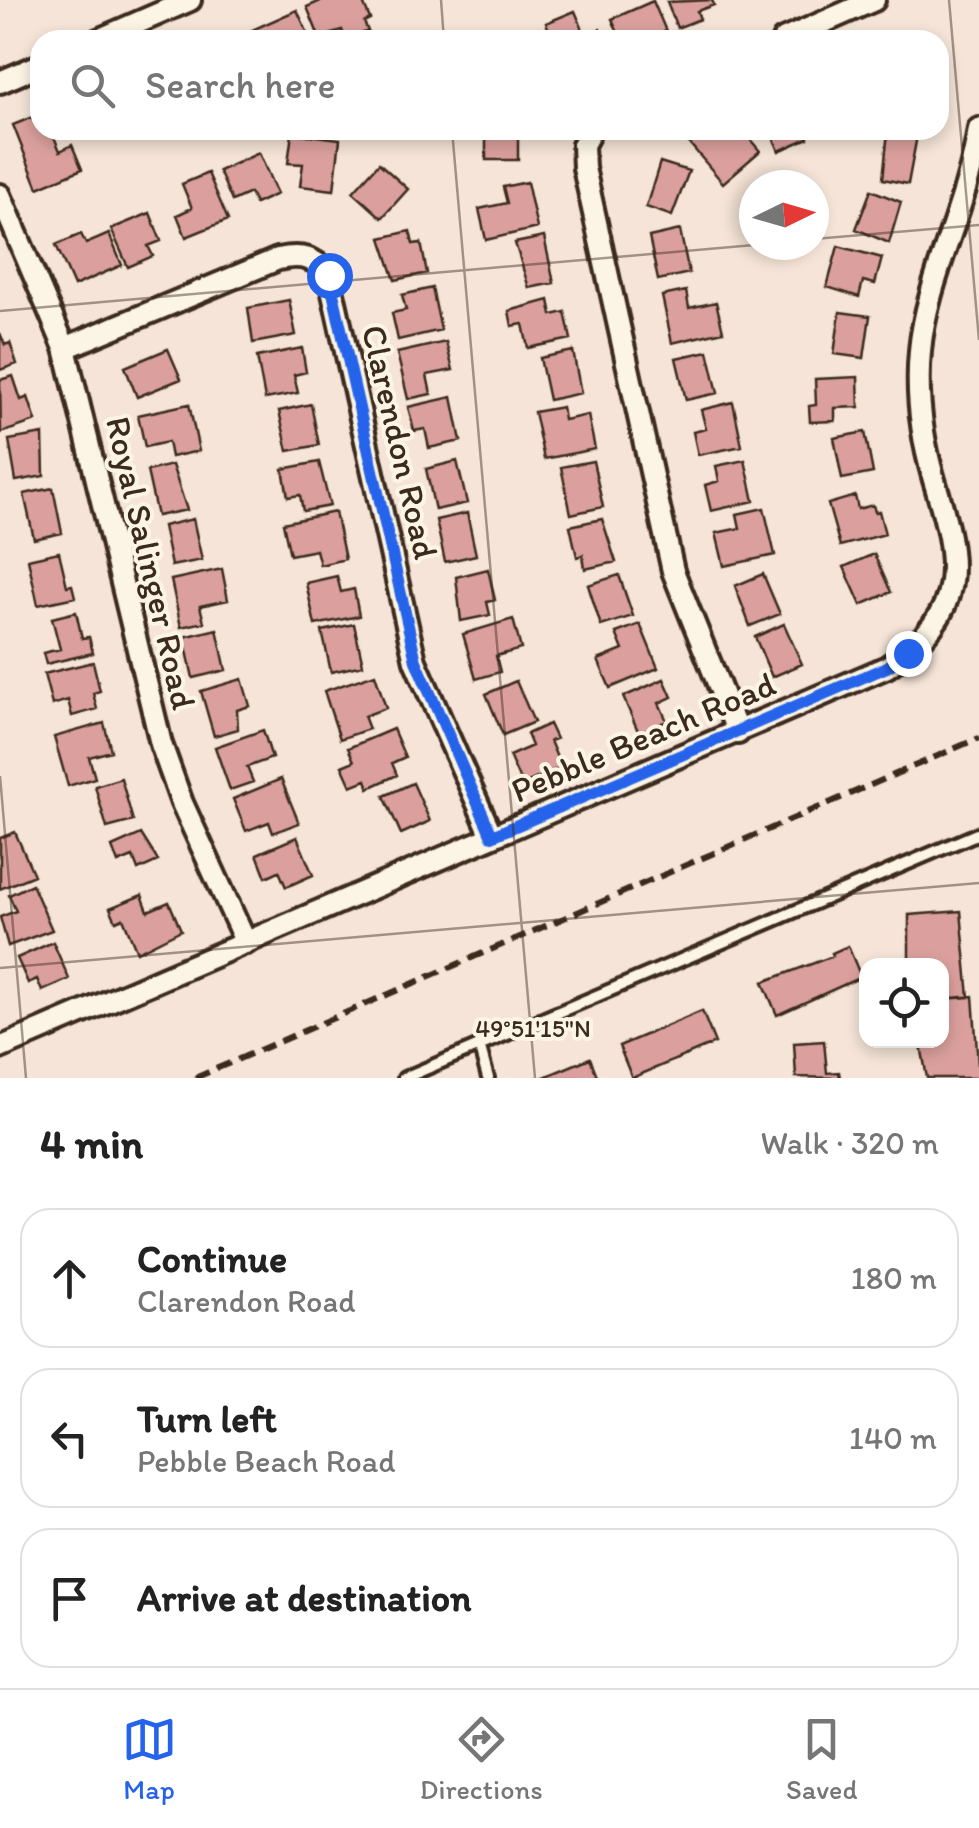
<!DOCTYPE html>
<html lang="en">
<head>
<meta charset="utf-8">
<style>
  :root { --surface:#fff; --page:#f2f2f2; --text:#222; --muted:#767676; --line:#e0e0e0; --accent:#2563eb }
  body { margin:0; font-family:Itim,sans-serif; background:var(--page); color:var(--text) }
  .controls { position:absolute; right:30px; bottom:30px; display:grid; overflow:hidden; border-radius:20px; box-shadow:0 5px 15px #0003 }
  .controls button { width:90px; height:90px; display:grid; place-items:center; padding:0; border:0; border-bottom:2px solid var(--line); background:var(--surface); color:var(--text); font:50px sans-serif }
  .compass { position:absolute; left:739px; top:170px; width:90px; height:90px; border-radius:50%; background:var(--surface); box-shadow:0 5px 15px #0003; rotate:85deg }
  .stop { position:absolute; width:30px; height:30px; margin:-22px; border:8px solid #2563eb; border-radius:50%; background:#fff }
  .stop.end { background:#2563eb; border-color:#fff; box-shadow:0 2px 10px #0008 }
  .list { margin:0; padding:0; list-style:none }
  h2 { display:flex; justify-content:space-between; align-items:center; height:130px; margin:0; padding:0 40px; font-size:42px }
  h2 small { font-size:32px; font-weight:400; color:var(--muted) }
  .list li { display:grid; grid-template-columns:65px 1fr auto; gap:30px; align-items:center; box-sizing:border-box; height:140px; margin:0 20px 20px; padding:0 20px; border:2px solid var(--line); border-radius:30px }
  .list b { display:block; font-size:38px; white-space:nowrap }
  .list p { margin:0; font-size:32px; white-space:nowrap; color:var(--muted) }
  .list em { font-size:32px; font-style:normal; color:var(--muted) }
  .icon { flex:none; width:55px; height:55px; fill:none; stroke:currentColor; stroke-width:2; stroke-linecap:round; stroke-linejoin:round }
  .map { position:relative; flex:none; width:979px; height:1078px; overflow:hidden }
  .search { position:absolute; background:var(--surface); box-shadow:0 5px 15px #0003; left:30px; right:30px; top:30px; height:110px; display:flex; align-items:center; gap:25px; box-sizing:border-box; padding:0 35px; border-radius:30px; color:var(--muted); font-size:38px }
  .sheet { height:610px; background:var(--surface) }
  nav { display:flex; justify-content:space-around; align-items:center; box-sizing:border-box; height:140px; border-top:2px solid var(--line); background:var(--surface); font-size:28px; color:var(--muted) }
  nav a { display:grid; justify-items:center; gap:5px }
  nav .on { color:var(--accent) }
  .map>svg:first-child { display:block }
</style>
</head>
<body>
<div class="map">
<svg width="979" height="1078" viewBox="0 0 979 1078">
  <rect width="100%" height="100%" fill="#f5e4d7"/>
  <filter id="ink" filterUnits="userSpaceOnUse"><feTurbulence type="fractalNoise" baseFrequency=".01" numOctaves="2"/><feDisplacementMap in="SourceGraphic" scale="20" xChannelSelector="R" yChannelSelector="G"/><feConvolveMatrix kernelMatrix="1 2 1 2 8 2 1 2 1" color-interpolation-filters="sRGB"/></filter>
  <g filter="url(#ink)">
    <path fill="#dba09d" stroke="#3b2a1e" stroke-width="2.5" d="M 323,0 L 362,0 L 370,19 L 364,22 L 368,31 L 346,40 L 342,30 L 320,39 L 307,7 Z
      M 712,0 L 714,5 L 697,11 L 700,19 L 677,28 L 667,2 Z
      M 653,1 L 666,31 L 645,40 L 621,40 L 612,19 Z
      M 297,10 L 310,38 L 257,40 L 252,30 Z
      M 575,11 L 585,35 L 600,29 L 605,40 L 553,40 L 546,23 Z
      M 40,114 L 40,130 L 52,132 L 60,151 L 72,145 L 82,169 L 38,188 L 13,125 Z
      M 486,130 L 518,130 L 518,160 L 486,160 Z
      M 705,130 L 723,130 L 731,139 L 742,130 L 760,151 L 723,183 L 689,143 Z
      M 770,130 L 805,130 L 808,138 L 779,151 Z
      M 888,131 L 917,136 L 908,184 L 883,179 Z
      M 292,133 L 340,139 L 334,190 L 300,186 L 303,164 L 288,163 Z
      M 259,153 L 277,194 L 255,204 L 250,193 L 232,201 L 219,171 Z
      M 660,162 L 689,171 L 672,216 L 646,207 Z
      M 379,163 L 408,189 L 382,218 L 353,192 Z
      M 208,173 L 228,220 L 186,237 L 177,215 L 192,208 L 182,184 Z
      M 527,182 L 537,228 L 486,240 L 479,209 L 507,203 L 503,187 Z
      M 871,190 L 901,202 L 889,243 L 856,229 Z
      M 150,213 L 161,241 L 148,246 L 153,256 L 128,267 L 111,229 Z
      M 680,230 L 689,273 L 658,280 L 649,237 Z
      M 410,231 L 413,244 L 421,243 L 427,273 L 395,280 L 381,238 Z
      M 81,234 L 86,244 L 109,234 L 122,265 L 74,286 L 56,245 Z
      M 544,237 L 554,283 L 529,288 L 515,243 Z
      M 838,246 L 882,258 L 875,284 L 863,281 L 859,297 L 827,287 Z
      M 432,288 L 441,330 L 398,340 L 392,313 L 406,310 L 402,295 Z
      M 686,291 L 689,308 L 716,302 L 723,331 L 672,343 L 662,296 Z
      M 289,300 L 296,335 L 253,343 L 248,308 Z
      M 549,300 L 552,315 L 565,312 L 571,339 L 528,348 L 523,324 L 512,326 L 509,311 Z
      M 840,312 L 870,316 L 864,358 L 834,354 Z
      M 0,333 L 5,345 L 10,343 L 17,364 L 0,370 Z
      M 446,342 L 453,370 L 427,375 L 431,394 L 408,399 L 397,353 Z
      M 302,348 L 306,372 L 294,375 L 298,393 L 265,399 L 257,357 Z
      M 168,349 L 181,379 L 137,397 L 125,367 Z
      M 573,351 L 581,393 L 549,400 L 540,358 Z
      M 708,351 L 718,393 L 686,400 L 676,358 Z
      M 13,376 L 21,400 L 28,397 L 36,421 L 1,433 L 0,380 Z
      M 858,377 L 859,407 L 835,408 L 835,421 L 810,422 L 809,406 L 816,405 L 815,379 Z
      M 452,397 L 461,441 L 429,448 L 425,429 L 414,431 L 408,407 Z
      M 733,402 L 742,446 L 698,455 L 693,432 L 706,429 L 701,410 Z
      M 189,404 L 199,451 L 171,457 L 168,442 L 145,447 L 138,415 Z
      M 311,404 L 319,445 L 288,451 L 279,411 Z
      M 562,407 L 564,420 L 588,415 L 595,449 L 544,459 L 534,412 Z
      M 865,432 L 873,473 L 842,479 L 834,438 Z
      M 43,434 L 44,476 L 16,481 L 9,440 Z
      M 745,460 L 754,501 L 711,511 L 705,485 L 719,481 L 716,466 Z
      M 457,461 L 467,503 L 435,510 L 426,469 Z
      M 593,461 L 603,507 L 571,514 L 561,467 Z
      M 319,462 L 330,506 L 303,511 L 300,495 L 288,497 L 283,469 Z
      M 172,465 L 187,510 L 157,516 L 147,471 Z
      M 53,488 L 62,533 L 34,539 L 24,494 Z
      M 855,496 L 858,509 L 873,505 L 875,512 L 879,511 L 885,534 L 840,546 L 828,504 Z
      M 764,508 L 775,555 L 724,566 L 716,533 L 740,528 L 737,514 Z
      M 335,512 L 345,559 L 320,565 L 316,550 L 290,555 L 283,523 Z
      M 467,513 L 476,555 L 445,562 L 436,520 Z
      M 193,519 L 202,560 L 171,566 L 163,526 Z
      M 602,519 L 616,562 L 585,569 L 583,555 L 577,557 L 570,526 Z
      M 59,552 L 67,586 L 72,585 L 75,597 L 38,605 L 28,559 Z
      M 874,554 L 891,592 L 861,605 L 844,567 Z
      M 222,569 L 228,600 L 200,606 L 204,622 L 181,627 L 171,580 Z
      M 488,569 L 495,600 L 487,602 L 490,615 L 461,621 L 456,577 Z
      M 763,574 L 780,614 L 750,626 L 735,586 Z
      M 619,575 L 633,616 L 601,626 L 588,585 Z
      M 337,576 L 341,592 L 354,589 L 359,616 L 315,625 L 306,583 Z
      M 76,612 L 82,638 L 89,637 L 93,653 L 46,664 L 43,653 L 60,649 L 52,618 Z
      M 513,619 L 521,649 L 496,656 L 500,672 L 476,679 L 463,634 Z
      M 354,624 L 363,665 L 331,672 L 322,631 Z
      M 640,624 L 658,668 L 610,688 L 598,660 L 623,650 L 616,633 Z
      M 784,624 L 802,664 L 772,677 L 755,637 Z
      M 217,629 L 226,670 L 193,678 L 184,637 Z
      M 93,662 L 100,691 L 93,693 L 97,709 L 72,716 L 68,700 L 52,705 L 44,674 Z
      M 375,674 L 386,708 L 364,716 L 369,729 L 340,739 L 324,691 Z
      M 242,679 L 250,706 L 237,710 L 238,729 L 214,736 L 201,691 Z
      M 664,679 L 672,697 L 659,703 L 667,721 L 639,733 L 623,697 Z
      M 516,681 L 534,722 L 503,735 L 486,694 Z
      M 104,723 L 111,751 L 89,757 L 95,778 L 68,786 L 54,737 Z
      M 549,724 L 556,739 L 550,741 L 561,767 L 522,785 L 509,756 L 532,746 L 527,734 Z
      M 393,729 L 405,757 L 392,763 L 397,775 L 369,788 L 366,780 L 351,786 L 342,766 L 354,761 L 348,748 Z
      M 263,730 L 272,758 L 247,767 L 253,782 L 230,790 L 215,747 Z
      M 121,778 L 133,821 L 107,828 L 95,786 Z
      M 281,779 L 299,823 L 273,833 L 269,822 L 246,831 L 233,799 Z
      M 413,783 L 430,821 L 401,834 L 384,796 Z
      M 15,832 L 34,875 L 0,889 L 0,838 Z
      M 141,834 L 158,861 L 138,870 L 133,857 L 118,863 L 112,847 Z
      M 297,837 L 313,875 L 286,887 L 279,871 L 266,877 L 257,854 Z
      M 32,884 L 52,930 L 8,946 L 0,917 L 16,911 L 9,895 Z
      M 142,895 L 148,911 L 169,902 L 181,930 L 137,952 L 123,918 L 116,921 L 110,908 Z
      M 961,911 L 969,997 L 942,999 L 942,966 L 909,966 L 909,915 Z
      M 53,942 L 69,979 L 42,991 L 37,979 L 28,983 L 17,958 Z
      M 848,946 L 861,977 L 777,1015 L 763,982 L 833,956 L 832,953 Z
      M 973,996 L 979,1078 L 927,1078 L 920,1040 L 942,1040 L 942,999 Z
      M 702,1011 L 715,1043 L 632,1078 L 619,1046 Z
      M 824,1041 L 827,1073 L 839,1072 L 840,1078 L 796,1077 L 794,1043 Z
      M 590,1058 L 598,1078 L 542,1078 Z"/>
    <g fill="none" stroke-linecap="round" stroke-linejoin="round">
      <g stroke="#3b2a1e" stroke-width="18">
        <path id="service" d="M 479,1045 L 488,1078
          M 404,1078 L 979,833"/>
      </g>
      <g stroke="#3b2a1e" stroke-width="28">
        <path id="minor" d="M 98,40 L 190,0
          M 783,40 L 874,0
          M 0,82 L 40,65
          M 591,130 L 583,145 L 584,168 L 673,571 L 738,733
          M 0,195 L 65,348 L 161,744 L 182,803 L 246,943
          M 65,348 L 278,259 C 301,254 315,257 329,275 L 415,661 L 492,836
          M 0,1048 L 887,667 C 968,612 960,564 934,480 C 922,439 916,394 920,351 C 926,280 968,205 979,129"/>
      </g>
      <use href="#service" stroke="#fcf5e5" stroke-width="10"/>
      <use href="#minor" stroke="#fcf5e5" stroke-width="20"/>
      <path stroke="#3b2a1e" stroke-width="6" stroke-dasharray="15 8" stroke-linecap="butt" d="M 195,1078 L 979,738"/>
    </g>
  </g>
  <g fill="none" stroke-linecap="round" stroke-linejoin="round" filter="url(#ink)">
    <path stroke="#2563eb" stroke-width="12" d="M 329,275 L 416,661 L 492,836 L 887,667 L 908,653"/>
  </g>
  <path fill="none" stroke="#3b2a1e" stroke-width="2.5" stroke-opacity="0.45" d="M 441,0 L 444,40M 949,0 L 979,340M 452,130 L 535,1078M 814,239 L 979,225M 0,311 L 754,245M 0,776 L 26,1078M 0,968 L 979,883"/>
  <g text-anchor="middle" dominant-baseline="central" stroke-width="8" stroke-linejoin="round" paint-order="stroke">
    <g font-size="35" fill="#3b2a1e" stroke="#fcf5e5">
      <text transform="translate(400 442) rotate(77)">Clarendon Road</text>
      <text transform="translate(151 563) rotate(77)">Royal Salinger Road</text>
      <text transform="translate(643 737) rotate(-23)">Pebble Beach Road</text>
    </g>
  </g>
  <g font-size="25" text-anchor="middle" fill="#3b2a1e" stroke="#fcf5e5" stroke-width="8" stroke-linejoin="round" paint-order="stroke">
    <text x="533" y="1037">49°51'15"N</text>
  </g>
</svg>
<div class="controls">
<button><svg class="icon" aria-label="locate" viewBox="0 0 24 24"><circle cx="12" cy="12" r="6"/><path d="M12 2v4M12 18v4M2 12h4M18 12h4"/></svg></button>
</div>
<svg class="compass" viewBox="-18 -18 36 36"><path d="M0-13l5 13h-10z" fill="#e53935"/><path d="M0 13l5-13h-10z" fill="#767676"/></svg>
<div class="stop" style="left:329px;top:275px"></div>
<div class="stop end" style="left:908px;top:653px"></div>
<div class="search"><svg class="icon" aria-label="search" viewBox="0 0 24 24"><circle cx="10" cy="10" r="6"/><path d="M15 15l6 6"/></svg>Search here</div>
</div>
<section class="sheet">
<h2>4 min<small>Walk · 320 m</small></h2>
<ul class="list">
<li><svg class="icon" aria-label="ahead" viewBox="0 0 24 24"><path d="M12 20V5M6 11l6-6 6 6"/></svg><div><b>Continue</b><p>Clarendon Road</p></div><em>180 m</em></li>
<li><svg class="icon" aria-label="left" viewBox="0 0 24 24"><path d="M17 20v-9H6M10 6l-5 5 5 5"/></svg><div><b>Turn left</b><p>Pebble Beach Road</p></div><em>140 m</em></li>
<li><svg class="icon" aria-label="arrive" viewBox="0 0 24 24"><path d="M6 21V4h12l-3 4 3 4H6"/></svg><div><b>Arrive at destination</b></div></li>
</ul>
</section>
<nav>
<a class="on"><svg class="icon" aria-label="map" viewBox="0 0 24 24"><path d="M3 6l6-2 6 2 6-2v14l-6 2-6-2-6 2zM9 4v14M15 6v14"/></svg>Map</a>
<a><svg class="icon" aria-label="directions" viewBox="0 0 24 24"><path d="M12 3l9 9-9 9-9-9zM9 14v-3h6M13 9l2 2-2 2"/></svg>Directions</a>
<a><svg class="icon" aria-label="saved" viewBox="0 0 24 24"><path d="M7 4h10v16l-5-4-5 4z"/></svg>Saved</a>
</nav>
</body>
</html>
